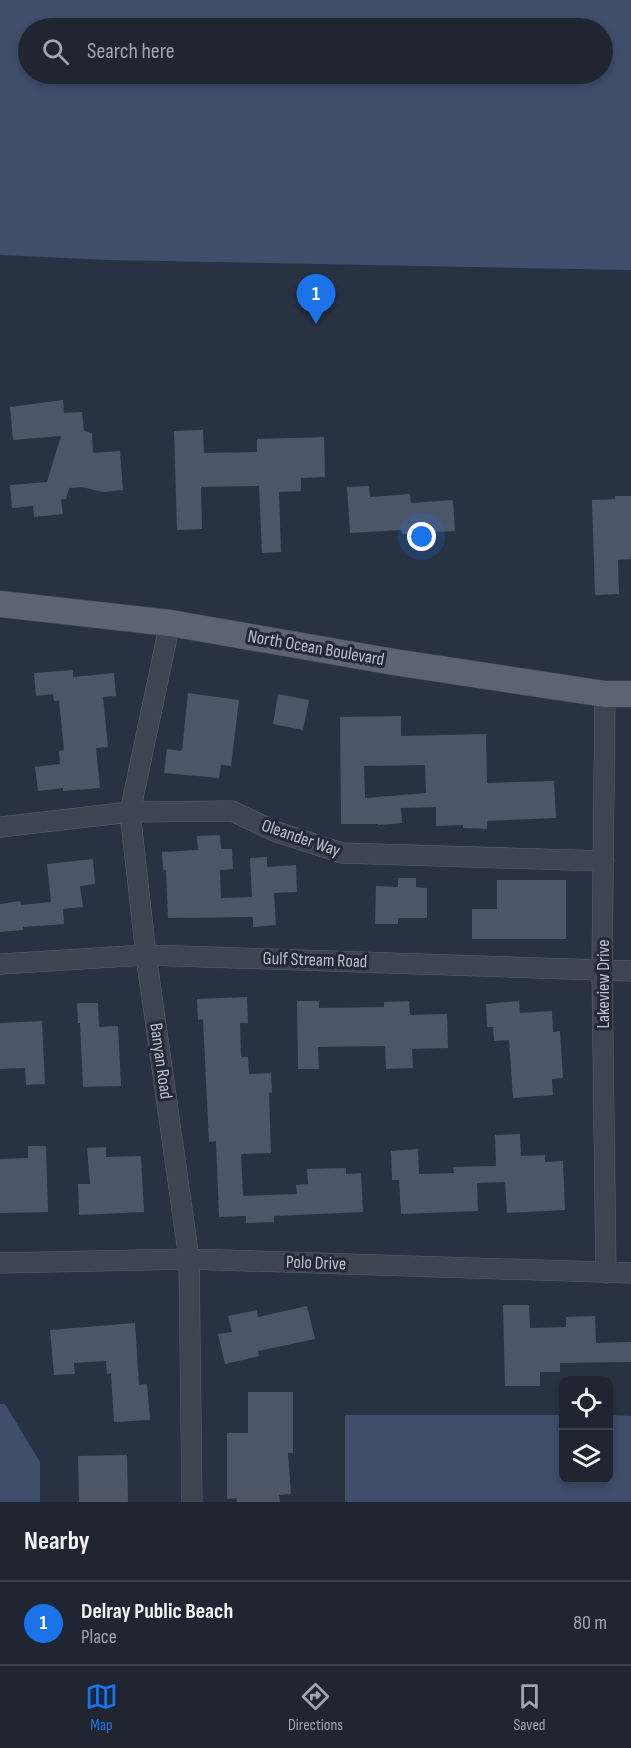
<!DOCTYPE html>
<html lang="en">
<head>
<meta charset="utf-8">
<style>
  :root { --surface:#1f2632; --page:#2c323e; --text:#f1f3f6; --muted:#a1a5ac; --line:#3c434d; --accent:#1a73e8 }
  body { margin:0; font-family:"Sofia Sans Condensed",sans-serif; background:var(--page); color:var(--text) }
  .controls { position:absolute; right:18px; bottom:18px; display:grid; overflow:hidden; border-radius:12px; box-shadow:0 3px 9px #0003 }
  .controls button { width:54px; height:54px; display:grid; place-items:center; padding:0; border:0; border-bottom:2px solid var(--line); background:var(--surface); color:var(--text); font:30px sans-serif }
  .you { position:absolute; left:422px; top:537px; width:21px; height:21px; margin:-15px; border:4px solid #fff; border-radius:50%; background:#1a73e8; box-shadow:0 0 0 9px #1a73e833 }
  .badge { display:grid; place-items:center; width:39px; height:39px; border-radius:50%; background:var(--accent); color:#fff; font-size:20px; font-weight:700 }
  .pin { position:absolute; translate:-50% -50px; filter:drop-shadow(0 2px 3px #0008) }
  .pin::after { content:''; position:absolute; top:32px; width:21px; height:18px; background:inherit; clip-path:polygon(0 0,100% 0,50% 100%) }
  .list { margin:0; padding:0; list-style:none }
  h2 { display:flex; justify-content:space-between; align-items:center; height:78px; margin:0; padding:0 24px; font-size:26px }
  h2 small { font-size:20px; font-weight:400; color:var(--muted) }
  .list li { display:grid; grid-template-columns:39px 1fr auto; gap:18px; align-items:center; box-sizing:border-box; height:84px; padding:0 24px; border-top:2px solid var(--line) }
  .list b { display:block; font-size:22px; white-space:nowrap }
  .list p { margin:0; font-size:20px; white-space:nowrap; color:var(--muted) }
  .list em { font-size:20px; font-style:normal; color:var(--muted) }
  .icon { flex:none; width:33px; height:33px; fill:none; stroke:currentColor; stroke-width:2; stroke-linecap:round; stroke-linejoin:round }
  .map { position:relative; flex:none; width:631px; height:1502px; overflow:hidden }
  .search { position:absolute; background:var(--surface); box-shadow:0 3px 9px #0003; left:18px; right:18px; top:18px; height:66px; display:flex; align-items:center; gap:15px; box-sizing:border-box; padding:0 21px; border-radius:33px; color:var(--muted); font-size:22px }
  .sheet { height:162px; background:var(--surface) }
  nav { display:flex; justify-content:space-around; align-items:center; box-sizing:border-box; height:84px; border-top:2px solid var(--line); background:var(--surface); font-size:16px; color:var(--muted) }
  nav a { display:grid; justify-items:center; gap:3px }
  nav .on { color:var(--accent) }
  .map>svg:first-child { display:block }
</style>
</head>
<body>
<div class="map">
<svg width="631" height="1502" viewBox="0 0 631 1502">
  <rect width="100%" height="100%" fill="#293243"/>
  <path fill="#404e6b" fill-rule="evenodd" d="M 0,0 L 631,0 L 631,270 L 109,260 L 0,255 ZM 28,28 L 602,28 L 602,74 L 28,74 Z
    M 0,1404 L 5,1404 L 40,1462 L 40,1502 L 0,1502 Z
    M 345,1415 L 563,1415 L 564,1480 L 608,1480 L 609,1415 L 631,1416 L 631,1502 L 345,1502 Z"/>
  <path fill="#4d5669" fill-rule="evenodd" d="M 63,400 L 64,413 L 82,412 L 84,431 L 92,433 L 93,453 L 120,451 L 123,490 L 103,492 L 82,487 L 69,488 L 66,499 L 61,499 L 63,514 L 34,517 L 33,506 L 12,508 L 10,485 L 47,482 L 61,436 L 13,440 L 10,407 Z
    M 203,430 L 204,453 L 257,452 L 257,439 L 324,437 L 325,477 L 301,478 L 301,491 L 279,492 L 281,552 L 262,553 L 259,486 L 201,487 L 202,529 L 177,530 L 174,431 Z
    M 369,486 L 370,497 L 410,494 L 411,503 L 453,500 L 455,531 L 402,534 L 401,530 L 350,533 L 347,487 Z
    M 615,496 L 631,496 L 631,559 L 618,560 L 619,594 L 595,595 L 592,500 L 615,499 Z
    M 73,670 L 73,677 L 114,673 L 116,696 L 103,697 L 108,747 L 96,748 L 100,788 L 63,791 L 63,788 L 38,791 L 35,767 L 60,764 L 59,751 L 64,750 L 59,701 L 54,701 L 53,694 L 36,696 L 34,673 Z
    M 188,693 L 239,700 L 231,766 L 221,765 L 219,778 L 164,773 L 167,749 L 182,751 Z
    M 278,694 L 309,700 L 303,730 L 273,724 Z
    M 401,716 L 401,736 L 486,734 L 487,783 L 554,781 L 556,818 L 487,821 L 487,829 L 463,828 L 463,825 L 436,826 L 436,807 L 401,808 L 402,823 L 378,825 L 378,824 L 341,824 L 340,717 ZM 425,765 L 426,793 L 365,798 L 364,766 Z
    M 220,835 L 221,849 L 232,849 L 233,869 L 220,870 L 221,898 L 252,897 L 250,858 L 267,857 L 267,867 L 296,865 L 297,892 L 274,893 L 276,925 L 253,927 L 253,917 L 168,918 L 166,870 L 163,870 L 162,852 L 198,850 L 197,836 Z
    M 93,859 L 95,884 L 80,886 L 83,907 L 63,909 L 64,924 L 23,927 L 23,930 L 0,932 L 0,904 L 20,901 L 21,905 L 51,902 L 47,864 Z
    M 398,878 L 416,878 L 416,887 L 427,888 L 427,918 L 398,918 L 398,924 L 375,924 L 376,886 L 398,887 Z
    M 497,880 L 566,880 L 566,939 L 472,939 L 472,909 L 497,909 Z
    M 247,997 L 248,1023 L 240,1023 L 241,1057 L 248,1057 L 249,1074 L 271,1073 L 272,1093 L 269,1093 L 271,1153 L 241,1154 L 243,1196 L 297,1194 L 296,1185 L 308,1184 L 307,1169 L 346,1168 L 346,1174 L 361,1173 L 363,1212 L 274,1216 L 274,1222 L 246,1223 L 246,1216 L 219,1217 L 216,1141 L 209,1142 L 203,1019 L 198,1020 L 197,999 Z
    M 297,1001 L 319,1001 L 319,1008 L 384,1007 L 384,1002 L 409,1001 L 410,1015 L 447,1014 L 448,1048 L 412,1049 L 413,1068 L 386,1069 L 385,1046 L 318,1047 L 319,1069 L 298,1069 Z
    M 519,1001 L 520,1013 L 552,1011 L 553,1032 L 560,1031 L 563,1078 L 552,1079 L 553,1095 L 513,1098 L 509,1040 L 494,1041 L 493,1027 L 487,1027 L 486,1004 Z
    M 77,1003 L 98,1003 L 99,1027 L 118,1026 L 121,1086 L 83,1087 L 80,1023 L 78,1023 Z
    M 42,1021 L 45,1084 L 26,1085 L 25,1068 L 0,1069 L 0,1023 Z
    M 520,1134 L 521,1156 L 545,1155 L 545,1162 L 563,1161 L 565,1210 L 507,1213 L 505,1182 L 477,1183 L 478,1211 L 401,1214 L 399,1180 L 392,1180 L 391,1151 L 418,1149 L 419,1174 L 454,1173 L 453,1167 L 496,1166 L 495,1135 Z
    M 28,1146 L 46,1146 L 48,1212 L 0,1213 L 0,1159 L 28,1158 Z
    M 106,1147 L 106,1157 L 141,1156 L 144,1212 L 79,1215 L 78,1184 L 90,1184 L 87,1148 Z
    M 503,1305 L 529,1305 L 530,1328 L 566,1327 L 566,1317 L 595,1316 L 596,1343 L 631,1342 L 631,1362 L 560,1363 L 560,1372 L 540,1372 L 540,1386 L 505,1386 Z
    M 307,1306 L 315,1339 L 258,1351 L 259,1356 L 225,1364 L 218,1334 L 232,1332 L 228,1316 L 257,1310 L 258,1317 Z
    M 135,1323 L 139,1385 L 147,1384 L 150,1420 L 114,1422 L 111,1373 L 107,1374 L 106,1361 L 74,1363 L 75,1374 L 54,1375 L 50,1330 Z
    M 248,1392 L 293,1392 L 293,1453 L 288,1453 L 291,1494 L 279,1495 L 280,1502 L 237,1502 L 237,1498 L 227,1499 L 227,1433 L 248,1433 Z
    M 127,1455 L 128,1502 L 79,1502 L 78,1456 Z"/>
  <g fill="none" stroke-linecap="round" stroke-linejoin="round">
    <g stroke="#5c6270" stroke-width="21">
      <path id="minor" d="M 170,623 L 130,812 L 146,955 L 189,1259 L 192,1502
        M 605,694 L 602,969 L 606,1273
        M 0,827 L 130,812 L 232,811 L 274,831 L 342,853 L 604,861
        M 0,964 L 146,955 L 631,971
        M 0,1263 L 189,1259 L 631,1273"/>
    </g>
    <g stroke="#474d5c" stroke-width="27">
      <path id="major" d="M 0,604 L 170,623 L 394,662 L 605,694 L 631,694"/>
    </g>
    <use href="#minor" stroke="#3d4452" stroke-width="20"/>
    <use href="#major" stroke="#5c6372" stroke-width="26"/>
  </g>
  <g text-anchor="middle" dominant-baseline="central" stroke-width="6" stroke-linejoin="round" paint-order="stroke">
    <g font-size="18" fill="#bbc0cc" stroke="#222938">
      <text transform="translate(316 648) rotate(10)">North Ocean Boulevard</text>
      <text transform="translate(301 838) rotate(19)">Oleander Way</text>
      <text transform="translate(315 960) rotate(2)">Gulf Stream Road</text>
      <text transform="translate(603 984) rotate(-90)">Lakeview Drive</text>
      <text transform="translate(161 1061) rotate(82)">Banyan Road</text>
      <text transform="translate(316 1263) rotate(2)">Polo Drive</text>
    </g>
  </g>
</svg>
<div class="controls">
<button><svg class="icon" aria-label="locate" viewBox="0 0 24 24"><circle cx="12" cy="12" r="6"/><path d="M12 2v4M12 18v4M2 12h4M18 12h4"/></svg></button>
<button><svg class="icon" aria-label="layers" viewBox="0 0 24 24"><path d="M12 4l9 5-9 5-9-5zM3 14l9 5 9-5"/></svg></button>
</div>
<div class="you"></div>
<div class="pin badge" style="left:316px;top:324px">1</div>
<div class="search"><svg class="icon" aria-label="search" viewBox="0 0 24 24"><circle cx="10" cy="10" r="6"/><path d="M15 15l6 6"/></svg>Search here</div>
</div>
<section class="sheet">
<h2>Nearby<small></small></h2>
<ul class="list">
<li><span class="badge">1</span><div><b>Delray Public Beach</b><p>Place</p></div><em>80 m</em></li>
</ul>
</section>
<nav>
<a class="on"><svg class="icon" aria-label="map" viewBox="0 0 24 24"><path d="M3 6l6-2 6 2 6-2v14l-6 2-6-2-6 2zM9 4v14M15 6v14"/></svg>Map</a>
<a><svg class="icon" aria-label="directions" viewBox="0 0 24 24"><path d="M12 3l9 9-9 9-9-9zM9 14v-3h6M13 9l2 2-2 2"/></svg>Directions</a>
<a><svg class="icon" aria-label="saved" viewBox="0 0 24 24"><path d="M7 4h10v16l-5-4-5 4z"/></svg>Saved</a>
</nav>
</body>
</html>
